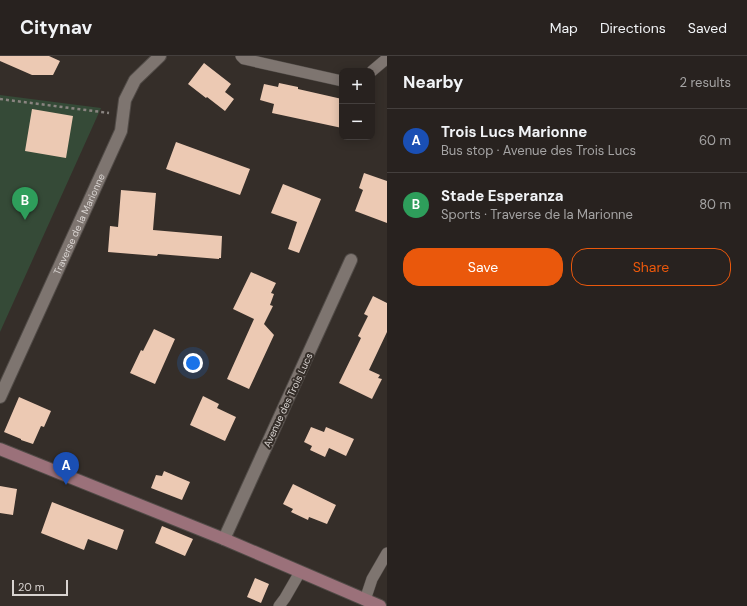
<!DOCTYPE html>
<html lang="en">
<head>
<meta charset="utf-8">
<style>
  :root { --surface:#28221f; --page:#302a28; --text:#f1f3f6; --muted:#a5a4a4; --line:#443f3d; --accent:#ea580c }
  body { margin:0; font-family:"DM Sans",sans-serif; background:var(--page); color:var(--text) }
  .controls { position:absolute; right:12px; top:12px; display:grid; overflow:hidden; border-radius:8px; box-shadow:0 2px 10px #0003 }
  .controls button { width:36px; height:36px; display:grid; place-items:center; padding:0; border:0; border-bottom:1px solid var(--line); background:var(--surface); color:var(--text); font:20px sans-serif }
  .scale { position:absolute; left:12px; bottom:10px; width:56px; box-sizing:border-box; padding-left:4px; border:2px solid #d8d3d0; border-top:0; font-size:11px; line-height:14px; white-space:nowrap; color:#d8d3d0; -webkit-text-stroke:3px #352e29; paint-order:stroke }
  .you { position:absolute; left:193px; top:307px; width:14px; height:14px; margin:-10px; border:3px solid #fff; border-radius:50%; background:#1a73e8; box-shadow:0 0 0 6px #1a73e833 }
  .badge { display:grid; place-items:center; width:26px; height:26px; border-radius:50%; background:var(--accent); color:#fff; font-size:13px; font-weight:700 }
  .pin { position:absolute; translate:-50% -33px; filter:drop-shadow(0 1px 2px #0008) }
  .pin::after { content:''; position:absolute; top:21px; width:14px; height:12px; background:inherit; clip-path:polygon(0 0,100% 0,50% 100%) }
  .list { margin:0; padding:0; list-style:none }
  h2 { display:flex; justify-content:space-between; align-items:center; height:52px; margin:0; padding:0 16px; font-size:17px }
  h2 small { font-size:13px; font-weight:400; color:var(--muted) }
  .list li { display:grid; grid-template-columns:26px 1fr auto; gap:12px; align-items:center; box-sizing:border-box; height:64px; padding:0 16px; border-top:1px solid var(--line) }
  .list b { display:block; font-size:15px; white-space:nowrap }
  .list p { margin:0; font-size:13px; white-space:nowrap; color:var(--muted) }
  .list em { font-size:13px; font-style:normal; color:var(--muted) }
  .actions { display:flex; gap:8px; padding:12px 16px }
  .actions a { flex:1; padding:9px 0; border:1px solid var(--accent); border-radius:16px; text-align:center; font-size:14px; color:var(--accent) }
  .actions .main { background:var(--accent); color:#fff }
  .map { position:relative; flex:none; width:387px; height:550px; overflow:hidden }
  header { display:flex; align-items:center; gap:24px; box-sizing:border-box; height:56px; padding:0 20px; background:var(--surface); border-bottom:1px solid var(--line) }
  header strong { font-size:19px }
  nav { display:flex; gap:22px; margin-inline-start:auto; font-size:14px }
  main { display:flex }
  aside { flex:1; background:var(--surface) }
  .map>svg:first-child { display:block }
</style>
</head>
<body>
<header>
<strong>Citynav</strong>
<nav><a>Map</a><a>Directions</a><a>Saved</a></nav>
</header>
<main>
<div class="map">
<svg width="387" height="550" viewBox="0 0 387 550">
  <rect width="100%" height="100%" fill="#352e29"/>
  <path fill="#354a37" d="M 0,39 L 101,52 L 0,276 Z"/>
  <path fill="#ecc9b3" d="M 0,0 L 49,0 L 60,5 L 53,19 L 32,19 L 0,5 Z
    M 204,7 L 231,28 L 225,36 L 234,43 L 225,55 L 207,41 L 206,42 L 188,28 Z
    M 279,27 L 298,31 L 298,33 L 342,43 L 342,72 L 272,57 L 274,48 L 260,44 L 264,28 L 278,31 Z
    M 32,53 L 73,60 L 66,102 L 25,95 Z
    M 176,86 L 250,113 L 240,139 L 166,113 Z
    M 364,117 L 387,125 L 387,167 L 355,155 L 363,134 L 359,132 Z
    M 283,128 L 321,143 L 299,197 L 288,193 L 297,166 L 271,157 Z
    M 121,134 L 156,137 L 153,174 L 222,180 L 221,202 L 219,202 L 219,203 L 158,198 L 157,200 L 108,196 L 110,170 L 118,171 Z
    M 251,216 L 276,227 L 271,237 L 274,238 L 270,249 L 273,250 L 264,268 L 274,279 L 249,333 L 227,323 L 254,263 L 233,253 Z
    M 373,240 L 387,247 L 387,276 L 369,314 L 380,319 L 378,322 L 382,323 L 372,343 L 339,327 L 361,282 L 358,280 L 368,260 L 364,258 Z
    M 154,273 L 175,283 L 155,328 L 130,317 L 141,294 L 143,295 Z
    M 203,340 L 219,348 L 217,352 L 236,361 L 225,385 L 190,369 Z
    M 19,341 L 51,355 L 44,371 L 41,370 L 33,388 L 21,384 L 21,383 L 4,376 Z
    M 311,371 L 324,376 L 326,371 L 354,383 L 346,400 L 329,392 L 325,401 L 310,394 L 312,390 L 304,386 Z
    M 164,415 L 190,426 L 182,444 L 151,432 L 156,419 L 162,420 Z
    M 293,428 L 336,449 L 327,468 L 309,461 L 308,464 L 291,456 L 293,453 L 283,448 Z
    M 0,430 L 17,433 L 13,459 L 0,457 Z
    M 52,446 L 124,474 L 117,494 L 88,483 L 84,494 L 41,477 Z
    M 162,470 L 193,483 L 185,500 L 155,487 Z
    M 255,522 L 269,528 L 261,547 L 247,541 Z"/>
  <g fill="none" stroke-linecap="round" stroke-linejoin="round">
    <g stroke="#514b47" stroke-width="12">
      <path id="lane" d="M 241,0 L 244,3 L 342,25
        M 372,15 L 385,4 L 387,0
        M 365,544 L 372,523 L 387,497
        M 279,550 L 285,542 L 300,516"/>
    </g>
    <g stroke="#514b47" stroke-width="14">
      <g id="street">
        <path id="s1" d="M 0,341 L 121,75 L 125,44 L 135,24 L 160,0"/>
        <path d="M 224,483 L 351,204"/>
      </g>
    </g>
    <g stroke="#514b47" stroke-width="14">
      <path id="secondary" d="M 0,393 L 224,483 L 380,550"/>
    </g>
    <path stroke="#8a8480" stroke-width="2.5" stroke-dasharray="3 3" stroke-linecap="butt" d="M 0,43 L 109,57"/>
    <use href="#lane" stroke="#7e7570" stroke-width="11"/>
    <use href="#street" stroke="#7e7570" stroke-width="12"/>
    <use href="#secondary" stroke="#9b717a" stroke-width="12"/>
  </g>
  <g text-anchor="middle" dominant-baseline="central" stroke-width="4" stroke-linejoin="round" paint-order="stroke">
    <g font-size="10" fill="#d8d3d0" stroke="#352e29">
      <text stroke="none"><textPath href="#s1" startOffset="190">Traverse de la Marionne</textPath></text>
      <text transform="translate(288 344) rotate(-65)">Avenue des Trois Lucs</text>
    </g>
  </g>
</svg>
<div class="controls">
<button>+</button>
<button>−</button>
</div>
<div class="scale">20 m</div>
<div class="you"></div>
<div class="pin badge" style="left:66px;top:429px;background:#1a4fb4">A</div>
<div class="pin badge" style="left:25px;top:164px;background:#2e9e5b">B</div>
</div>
<aside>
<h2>Nearby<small>2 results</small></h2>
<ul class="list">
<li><span class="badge" style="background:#1a4fb4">A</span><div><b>Trois Lucs Marionne</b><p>Bus stop · Avenue des Trois Lucs</p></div><em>60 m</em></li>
<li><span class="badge" style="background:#2e9e5b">B</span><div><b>Stade Esperanza</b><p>Sports · Traverse de la Marionne</p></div><em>80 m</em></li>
</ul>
<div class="actions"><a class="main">Save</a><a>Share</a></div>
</aside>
</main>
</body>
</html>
